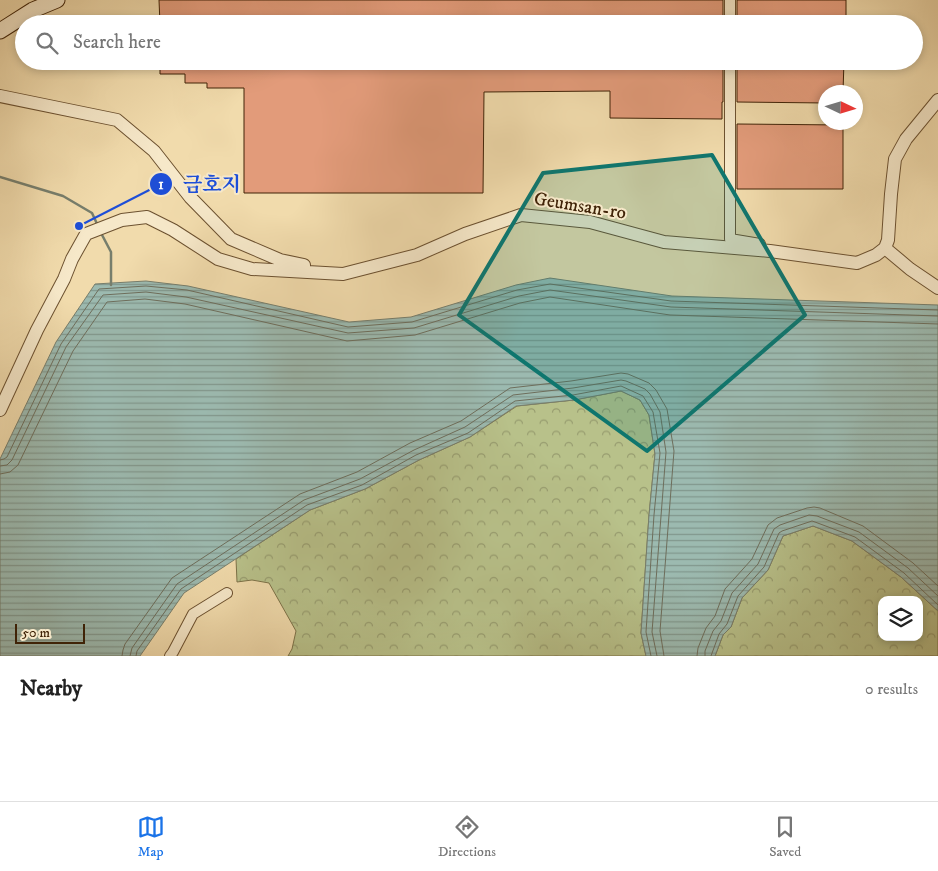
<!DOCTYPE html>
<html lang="en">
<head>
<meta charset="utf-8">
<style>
  :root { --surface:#fff; --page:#f2f2f2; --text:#222; --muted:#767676; --line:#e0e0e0; --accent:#1a73e8 }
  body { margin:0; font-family:"IM FELL DW Pica","Noto Serif KR",serif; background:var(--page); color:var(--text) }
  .controls { position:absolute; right:15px; bottom:15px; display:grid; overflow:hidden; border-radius:10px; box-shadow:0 2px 8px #0003 }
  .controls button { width:45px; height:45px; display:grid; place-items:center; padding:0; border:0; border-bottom:1px solid var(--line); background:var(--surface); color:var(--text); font:25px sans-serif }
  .compass { position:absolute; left:818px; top:85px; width:45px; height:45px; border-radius:50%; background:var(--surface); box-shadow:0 2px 8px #0003; rotate:94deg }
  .scale { position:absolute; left:15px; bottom:12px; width:70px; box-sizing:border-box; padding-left:5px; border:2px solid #402307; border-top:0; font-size:14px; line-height:18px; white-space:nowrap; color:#402307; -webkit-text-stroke:4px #f6e8c9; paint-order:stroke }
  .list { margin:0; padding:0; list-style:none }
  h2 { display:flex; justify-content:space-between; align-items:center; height:65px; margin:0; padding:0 20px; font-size:21px }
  h2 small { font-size:16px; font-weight:400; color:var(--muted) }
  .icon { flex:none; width:28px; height:28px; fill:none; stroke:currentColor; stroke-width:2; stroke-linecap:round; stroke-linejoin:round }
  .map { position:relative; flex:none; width:938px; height:656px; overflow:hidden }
  .search { position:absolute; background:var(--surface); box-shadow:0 2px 8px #0003; left:15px; right:15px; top:15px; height:55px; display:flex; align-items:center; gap:12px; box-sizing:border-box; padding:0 18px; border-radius:28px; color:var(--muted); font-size:19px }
  .sheet { height:145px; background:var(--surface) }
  nav { display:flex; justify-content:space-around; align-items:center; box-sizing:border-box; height:70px; border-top:1px solid var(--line); background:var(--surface); font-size:14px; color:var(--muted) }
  nav a { display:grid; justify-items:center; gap:2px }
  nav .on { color:var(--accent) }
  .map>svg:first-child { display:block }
</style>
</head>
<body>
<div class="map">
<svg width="938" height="656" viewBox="0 0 938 656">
  <defs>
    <pattern id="forest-crowns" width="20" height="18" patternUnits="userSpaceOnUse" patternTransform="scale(1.25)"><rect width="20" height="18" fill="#b8c18a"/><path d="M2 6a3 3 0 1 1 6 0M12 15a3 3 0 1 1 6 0" fill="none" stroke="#979c6f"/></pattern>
    <pattern id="water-rules" width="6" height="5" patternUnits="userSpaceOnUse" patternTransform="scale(1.25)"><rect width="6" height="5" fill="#9cbab0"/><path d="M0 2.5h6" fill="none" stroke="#81978d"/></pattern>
  </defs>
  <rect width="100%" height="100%" fill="#f1dbac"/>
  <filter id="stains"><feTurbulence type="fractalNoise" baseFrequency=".004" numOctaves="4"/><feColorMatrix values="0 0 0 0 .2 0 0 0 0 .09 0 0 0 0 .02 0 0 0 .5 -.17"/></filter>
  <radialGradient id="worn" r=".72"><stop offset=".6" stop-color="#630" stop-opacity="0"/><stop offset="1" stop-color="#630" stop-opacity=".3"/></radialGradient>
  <path fill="url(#forest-crowns)" stroke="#7c7248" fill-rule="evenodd" d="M 621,391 L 640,400 L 649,415 L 655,454 L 649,515 L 641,633 L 646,656 L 288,656 L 292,649 L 296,631 L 269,583 L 252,580 L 237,582 L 236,559 L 310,510 L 365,489 L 419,460 L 470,437 L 517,406 L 574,400 Z
    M 813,526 L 852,541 L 901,577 L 938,611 L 938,656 L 715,656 L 723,635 L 731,627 L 742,598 L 768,570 L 783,536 ZM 882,600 L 919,600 L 919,637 L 882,637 Z"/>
  <path fill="url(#water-rules)" stroke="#777e6c" d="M 550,278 L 672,296 L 938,305 L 938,611 L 901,577 L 852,541 L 813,526 L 783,536 L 768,570 L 742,598 L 731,627 L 723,635 L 715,656 L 646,656 L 641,633 L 649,515 L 655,454 L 649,415 L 640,400 L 621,391 L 574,400 L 516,406 L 470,437 L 419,460 L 365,489 L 310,510 L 184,593 L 140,656 L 0,656 L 0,459 L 56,342 L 95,284 L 146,281 L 188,286 L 349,322 L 411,317 L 516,285 Z"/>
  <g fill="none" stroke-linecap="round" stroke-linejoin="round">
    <path stroke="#6e6e5c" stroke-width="1" d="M 0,460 L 4,459 L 7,457 L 61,344 L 99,289 L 146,286 L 187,290 L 348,327 L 412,322 L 517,290 L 550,284 L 671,301 L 938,310
      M 0,466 L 7,465 L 12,460 L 66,347 L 103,295 L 146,292 L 186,297 L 348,333 L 414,328 L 519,296 L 550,290 L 671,307 L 938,316
      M 0,474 L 10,472 L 18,465 L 73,351 L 107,302 L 145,299 L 185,304 L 347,341 L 415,335 L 520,303 L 550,297 L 670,315 L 938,324
      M 122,656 L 123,650 L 125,644 L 172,578 L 300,494 L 357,472 L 410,443 L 461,421 L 510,388 L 571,381 L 621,373 L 628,374 L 649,383 L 656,390 L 667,409 L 674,451 L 660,631 L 664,656
      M 130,656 L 132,648 L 177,584 L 304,500 L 360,479 L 414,450 L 465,427 L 513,395 L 573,388 L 621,380 L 626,381 L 645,389 L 650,394 L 660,412 L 666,452 L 661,516 L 652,632 L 657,656
      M 136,656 L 137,651 L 181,589 L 307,505 L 362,485 L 416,455 L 468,433 L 515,401 L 573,395 L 621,386 L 643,396 L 653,412 L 660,453 L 654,515 L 646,632 L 651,656
      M 697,656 L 698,648 L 706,628 L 715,616 L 725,589 L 752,559 L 768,525 L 777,518 L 807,508 L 814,507 L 820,508 L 863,526 L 913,563 L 938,586
      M 705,656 L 705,651 L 713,631 L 721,621 L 732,593 L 758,564 L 774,529 L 780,525 L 809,515 L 817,516 L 859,532 L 908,568 L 938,596
      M 711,656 L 719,634 L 727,624 L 738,596 L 764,567 L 779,533 L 782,531 L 812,521 L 815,522 L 855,537 L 904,573 L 938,605"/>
    <path stroke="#777e6c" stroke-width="2.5" d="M 0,177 L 63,196 L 92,213 L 98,226
      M 101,233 L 111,252 L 111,285"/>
  </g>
  <path fill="#e29b7a" stroke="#402307" d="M 159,0 L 723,0 L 723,24 L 160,24 Z
    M 737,0 L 846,0 L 846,24 L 737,24 Z
    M 160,61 L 723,61 L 723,102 L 722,102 L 722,119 L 610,118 L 610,91 L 484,92 L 483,193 L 244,193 L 244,88 L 207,88 L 207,83 L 185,83 L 185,74 L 160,74 Z
    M 737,61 L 844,61 L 843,92 L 826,92 L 826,103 L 737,102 Z
    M 737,124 L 843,125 L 843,189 L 737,189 Z"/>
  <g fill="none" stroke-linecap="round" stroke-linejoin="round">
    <g stroke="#6c5130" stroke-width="12">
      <path id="minor" d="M 730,24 L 730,0
        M 730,61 L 730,239 L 760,244
        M 170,656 L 173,652 L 193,614 L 227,593"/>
    </g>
    <g stroke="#6c5130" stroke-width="14">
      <path id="tertiary" d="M 0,96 L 117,120 L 154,151 L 190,197 L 231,239 L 280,260 L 304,265
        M 885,248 L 910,269 L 938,288
        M 0,410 L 37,330 L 64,279 L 72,259 L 86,234 L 122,220 L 147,217 L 173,230 L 218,259 L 252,269 L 343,274 L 417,255 L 465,234 L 521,215 L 590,222 L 664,242 L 770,251 L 857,263 L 876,255 L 885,248 L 888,240 L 891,194 L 895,159 L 906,139 L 938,100"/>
    </g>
    <g stroke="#402307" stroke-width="17">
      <path id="secondary" d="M 0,31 L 33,10 L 57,0"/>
    </g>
    <use href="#minor" stroke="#f6e8c9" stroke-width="10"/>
    <use href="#tertiary" stroke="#f6e8c9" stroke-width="12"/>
    <use href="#secondary" stroke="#f6e8c9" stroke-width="15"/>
  </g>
  <path fill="#0f766e" fill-opacity="0.2" stroke="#0f766e" stroke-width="4" stroke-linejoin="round" d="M 712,155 L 805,315 L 647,451 L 459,315 L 543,173 Z"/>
  <g text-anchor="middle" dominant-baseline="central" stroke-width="4" stroke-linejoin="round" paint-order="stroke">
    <g font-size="19" fill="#402307" stroke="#f6e8c9">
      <text transform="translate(580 206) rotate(9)">Geumsan-ro</text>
    </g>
  </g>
  <path fill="none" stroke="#1d4ed8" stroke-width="2" d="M79 226L161 184"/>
  <g fill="#1d4ed8" stroke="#f6e8c9" stroke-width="2">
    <circle cx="79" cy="226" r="5"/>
    <circle cx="161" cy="184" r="12"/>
  </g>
  <g font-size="15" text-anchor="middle" font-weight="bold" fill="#fff">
    <text x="161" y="189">1</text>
  </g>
  <g font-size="20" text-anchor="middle" font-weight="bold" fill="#1d4ed8" stroke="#f6e8c9" stroke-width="4" stroke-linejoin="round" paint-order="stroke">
    <text x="212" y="191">금호지</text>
  </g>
  <rect width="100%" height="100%" filter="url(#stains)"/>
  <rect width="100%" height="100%" fill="url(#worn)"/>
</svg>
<div class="controls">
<button><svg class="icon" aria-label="layers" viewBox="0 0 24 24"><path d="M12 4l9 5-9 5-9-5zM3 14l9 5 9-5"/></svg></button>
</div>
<svg class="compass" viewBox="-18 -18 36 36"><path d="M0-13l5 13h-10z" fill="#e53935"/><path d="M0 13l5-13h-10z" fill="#767676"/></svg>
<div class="scale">50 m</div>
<div class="search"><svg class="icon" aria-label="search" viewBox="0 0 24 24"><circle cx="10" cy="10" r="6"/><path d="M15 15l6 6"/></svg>Search here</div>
</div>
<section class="sheet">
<h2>Nearby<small>0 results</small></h2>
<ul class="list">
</ul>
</section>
<nav>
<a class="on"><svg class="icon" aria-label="map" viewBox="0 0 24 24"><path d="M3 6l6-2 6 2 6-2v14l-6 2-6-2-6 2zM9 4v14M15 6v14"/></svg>Map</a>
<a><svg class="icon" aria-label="directions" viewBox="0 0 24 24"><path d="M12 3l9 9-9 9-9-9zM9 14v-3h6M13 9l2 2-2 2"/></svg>Directions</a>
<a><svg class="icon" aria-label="saved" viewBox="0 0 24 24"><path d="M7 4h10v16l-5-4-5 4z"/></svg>Saved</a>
</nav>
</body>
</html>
